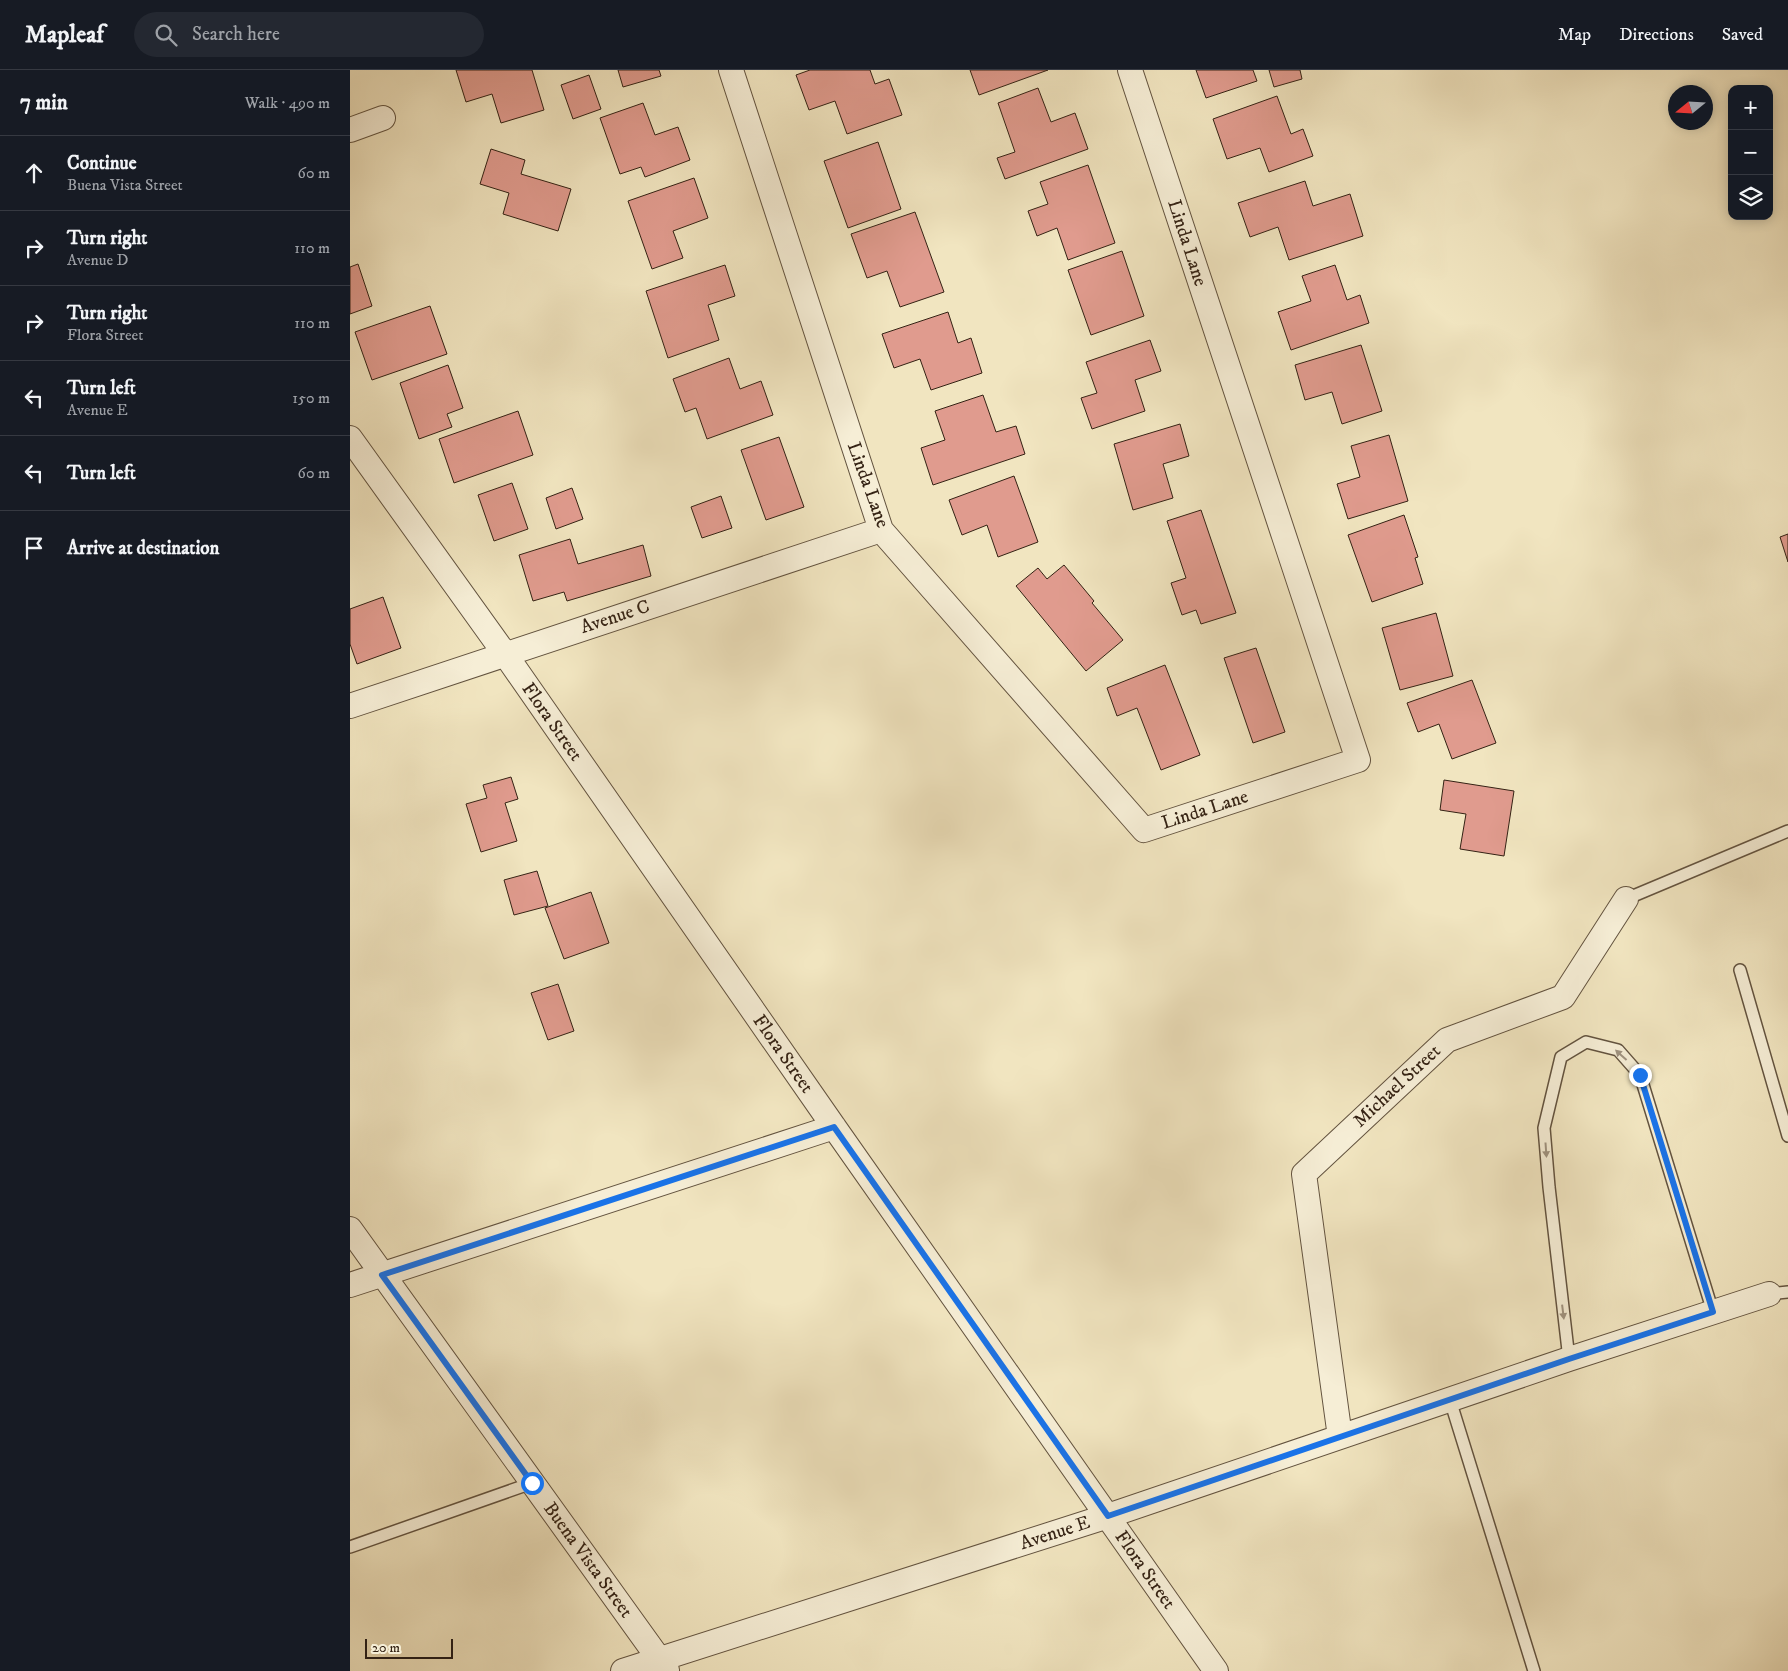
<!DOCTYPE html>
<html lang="en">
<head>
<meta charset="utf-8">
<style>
  :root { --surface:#171b24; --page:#242831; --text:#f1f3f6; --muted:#9ea1a6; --line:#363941 }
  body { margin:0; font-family:"IM FELL DW Pica",serif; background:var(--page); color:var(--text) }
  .controls { position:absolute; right:15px; top:15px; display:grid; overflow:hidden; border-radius:10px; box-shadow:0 2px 12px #0003 }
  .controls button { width:45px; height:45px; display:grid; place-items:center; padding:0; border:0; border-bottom:1px solid var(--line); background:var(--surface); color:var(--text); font:25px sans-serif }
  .compass { position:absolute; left:1318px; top:15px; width:45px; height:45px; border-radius:50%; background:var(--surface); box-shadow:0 2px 12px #0003; rotate:252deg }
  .scale { position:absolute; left:15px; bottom:12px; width:88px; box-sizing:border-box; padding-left:5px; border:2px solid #342214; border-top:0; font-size:14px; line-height:18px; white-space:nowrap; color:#342214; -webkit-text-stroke:4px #f6eed6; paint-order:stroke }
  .stop { position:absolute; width:15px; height:15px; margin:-11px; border:4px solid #1a73e8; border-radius:50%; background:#fff }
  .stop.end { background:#1a73e8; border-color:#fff; box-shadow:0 1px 5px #0008 }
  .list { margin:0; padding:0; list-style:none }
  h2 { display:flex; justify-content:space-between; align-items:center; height:65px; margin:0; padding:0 20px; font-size:21px }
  h2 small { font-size:16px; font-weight:400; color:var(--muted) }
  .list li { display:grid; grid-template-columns:32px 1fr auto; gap:15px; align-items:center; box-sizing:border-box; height:75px; padding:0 20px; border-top:1px solid var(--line) }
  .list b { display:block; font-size:19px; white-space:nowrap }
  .list p { margin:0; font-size:16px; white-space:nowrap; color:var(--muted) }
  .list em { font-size:16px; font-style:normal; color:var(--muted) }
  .icon { flex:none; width:28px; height:28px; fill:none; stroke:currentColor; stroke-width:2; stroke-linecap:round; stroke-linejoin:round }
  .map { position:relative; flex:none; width:1438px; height:1601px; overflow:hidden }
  header { display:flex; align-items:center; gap:30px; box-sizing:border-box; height:70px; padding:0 25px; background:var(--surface); border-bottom:1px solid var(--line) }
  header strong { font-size:24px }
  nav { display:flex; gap:28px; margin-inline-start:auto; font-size:18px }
  .search { width:350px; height:45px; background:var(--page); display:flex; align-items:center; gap:12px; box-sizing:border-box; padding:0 18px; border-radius:28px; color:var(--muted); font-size:19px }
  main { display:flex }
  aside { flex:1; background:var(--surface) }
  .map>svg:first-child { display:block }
</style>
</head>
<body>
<header>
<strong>Mapleaf</strong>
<div class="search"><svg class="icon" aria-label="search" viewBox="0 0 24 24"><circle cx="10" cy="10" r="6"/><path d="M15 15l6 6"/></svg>Search here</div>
<nav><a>Map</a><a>Directions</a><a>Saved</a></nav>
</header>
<main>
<aside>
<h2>7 min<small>Walk · 490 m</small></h2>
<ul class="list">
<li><svg class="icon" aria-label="ahead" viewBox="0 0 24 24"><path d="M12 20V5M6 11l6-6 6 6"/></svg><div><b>Continue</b><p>Buena Vista Street</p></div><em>60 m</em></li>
<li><svg class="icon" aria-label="right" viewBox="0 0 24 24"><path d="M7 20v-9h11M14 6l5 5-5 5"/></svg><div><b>Turn right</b><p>Avenue D</p></div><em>110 m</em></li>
<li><svg class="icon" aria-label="right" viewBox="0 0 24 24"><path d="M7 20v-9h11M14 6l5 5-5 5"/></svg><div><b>Turn right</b><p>Flora Street</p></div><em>110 m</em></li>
<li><svg class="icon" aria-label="left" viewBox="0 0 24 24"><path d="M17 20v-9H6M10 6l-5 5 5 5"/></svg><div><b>Turn left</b><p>Avenue E</p></div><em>150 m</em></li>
<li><svg class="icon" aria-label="left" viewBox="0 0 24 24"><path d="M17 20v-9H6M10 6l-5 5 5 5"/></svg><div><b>Turn left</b></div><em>60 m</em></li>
<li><svg class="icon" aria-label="arrive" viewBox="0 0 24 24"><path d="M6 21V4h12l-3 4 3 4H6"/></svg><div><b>Arrive at destination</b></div></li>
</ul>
</aside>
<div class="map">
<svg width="1438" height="1601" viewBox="0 0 1438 1601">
  <rect width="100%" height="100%" fill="#f1e5c0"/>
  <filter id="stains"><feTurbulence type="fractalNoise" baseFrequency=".004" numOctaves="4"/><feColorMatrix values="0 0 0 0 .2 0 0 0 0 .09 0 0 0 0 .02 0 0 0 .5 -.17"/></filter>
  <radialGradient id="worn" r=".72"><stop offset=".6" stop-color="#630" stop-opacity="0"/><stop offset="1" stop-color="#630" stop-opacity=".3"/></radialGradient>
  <path fill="#e09b8e" stroke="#342214" d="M 106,0 L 182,0 L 194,40 L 151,53 L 142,24 L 116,32 Z
    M 268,0 L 309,0 L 311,6 L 273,17 Z
    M 460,0 L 520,0 L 525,14 L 539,9 L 552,45 L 497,64 L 485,31 L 459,40 L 446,5 Z
    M 620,0 L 698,0 L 629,25 Z
    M 846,0 L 903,0 L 907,11 L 856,28 Z
    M 919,0 L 950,0 L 952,9 L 924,17 Z
    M 239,5 L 251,39 L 223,49 L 211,15 Z
    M 688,18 L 701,52 L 725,43 L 738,79 L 655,109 L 647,88 L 665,82 L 648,33 Z
    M 927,26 L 941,64 L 953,59 L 963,86 L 919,102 L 910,78 L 877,89 L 863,49 Z
    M 293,33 L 305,65 L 328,57 L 340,90 L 295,107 L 291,97 L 270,104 L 250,48 Z
    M 528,72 L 551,139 L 498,158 L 474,91 Z
    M 141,79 L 175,90 L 171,104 L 221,119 L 208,161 L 153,144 L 159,123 L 130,114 Z
    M 738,95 L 765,173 L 718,190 L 707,158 L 687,166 L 678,141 L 698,134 L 690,112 Z
    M 344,108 L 358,148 L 323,161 L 333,188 L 302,199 L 278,131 Z
    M 955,111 L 963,136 L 1000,124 L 1013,166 L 939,190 L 928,157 L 900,167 L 888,133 Z
    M 565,142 L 594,222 L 550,237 L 537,201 L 517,208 L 501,164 Z
    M 772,181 L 794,246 L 741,265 L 718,200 Z
    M 8,194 L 22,236 L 0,244 L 0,197 Z
    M 375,195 L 385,226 L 358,235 L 369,270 L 318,288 L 296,221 Z
    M 985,195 L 997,230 L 1010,225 L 1019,253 L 941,280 L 928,242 L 961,231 L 952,206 Z
    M 80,236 L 97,284 L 22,310 L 5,262 Z
    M 598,242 L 608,273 L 621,268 L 632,303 L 581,320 L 570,289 L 544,298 L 532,264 Z
    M 800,270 L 811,301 L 785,310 L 795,341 L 742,359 L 731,328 L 747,323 L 736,292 Z
    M 1011,275 L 1032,341 L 992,354 L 982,322 L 955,330 L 945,295 Z
    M 379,288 L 390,319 L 411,311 L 423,345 L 357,369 L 346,338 L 335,342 L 323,309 Z
    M 98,295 L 113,338 L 97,344 L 102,357 L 69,369 L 50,313 Z
    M 633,325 L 646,362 L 666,356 L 675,384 L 583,415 L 571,378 L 595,370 L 585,341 Z
    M 168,341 L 183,385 L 104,413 L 89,369 Z
    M 830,354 L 839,386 L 813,394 L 823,428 L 783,440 L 764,374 Z
    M 1039,365 L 1058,431 L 998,449 L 987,414 L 1010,407 L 1001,376 Z
    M 429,367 L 454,437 L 416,450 L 391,380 Z
    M 664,406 L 688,472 L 648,487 L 637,455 L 612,465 L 599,430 Z
    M 162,413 L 178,459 L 144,471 L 128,425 Z
    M 222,418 L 233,449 L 206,459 L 196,428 Z
    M 371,426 L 382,458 L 352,468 L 341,437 Z
    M 851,440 L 886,543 L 851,554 L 846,540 L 832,545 L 821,513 L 836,508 L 817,451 Z
    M 1054,445 L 1068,487 L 1065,488 L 1073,514 L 1022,532 L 998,465 Z
    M 1438,464 L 1438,492 L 1430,467 Z
    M 220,469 L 228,494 L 293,475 L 301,506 L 217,531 L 214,522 L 183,531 L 169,485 Z
    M 714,495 L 744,531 L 742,533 L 773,570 L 736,601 L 666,516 L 688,498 L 697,509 Z
    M 33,527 L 51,578 L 7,594 L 0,574 L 0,539 Z
    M 1086,543 L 1103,606 L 1050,620 L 1032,558 Z
    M 906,578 L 935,662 L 903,673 L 874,588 Z
    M 815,595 L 850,685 L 811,700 L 787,638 L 767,646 L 757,618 Z
    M 1122,610 L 1146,673 L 1102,689 L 1089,654 L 1068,662 L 1057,633 Z
    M 161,707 L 168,729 L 155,733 L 167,771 L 131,782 L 116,734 L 137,728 L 133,715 Z
    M 1094,710 L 1164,721 L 1154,786 L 1110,779 L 1116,744 L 1090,740 Z
    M 187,801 L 198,836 L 164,845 L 154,810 Z
    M 241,822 L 259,873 L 214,889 L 195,838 Z
    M 208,914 L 224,961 L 198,970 L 181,923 Z"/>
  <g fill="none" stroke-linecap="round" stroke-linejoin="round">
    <g stroke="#63533f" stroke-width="14">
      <path id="lane" d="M 1276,829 L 1438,761
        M 1390,900 L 1438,1066
        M 1419,1224 L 1438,1222
        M 1219,1289 L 1199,1117 L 1194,1058 L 1211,987 L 1236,972 L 1268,980 L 1290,1005 L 1363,1242
        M 1100,1330 L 1184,1601
        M 0,1477 L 182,1413"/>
    </g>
    <g stroke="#63533f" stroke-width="26">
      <path id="street" d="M 381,0 L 531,460 L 794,760 L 1008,690 L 780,0
        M 0,60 L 33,48
        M 0,368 L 155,584 L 484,1057 L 866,1601
        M 0,636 L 531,460
        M 0,1159 L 317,1600
        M 0,1215 L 484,1057
        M 990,1367 L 954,1104 L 1097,970 L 1213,927 L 1276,829
        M 273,1601 L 758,1446 L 1219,1289 L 1419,1224"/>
    </g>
    <use href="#lane" stroke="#f6eed6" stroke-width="11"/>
    <use href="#street" stroke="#f6eed6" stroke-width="24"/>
  </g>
  <defs><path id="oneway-solid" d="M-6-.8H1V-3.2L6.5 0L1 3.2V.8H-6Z" transform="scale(1.25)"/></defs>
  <g fill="#9f927f">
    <use href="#oneway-solid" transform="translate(1271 985) rotate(-138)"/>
    <use href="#oneway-solid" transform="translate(1196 1080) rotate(86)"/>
    <use href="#oneway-solid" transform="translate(1213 1242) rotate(83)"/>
  </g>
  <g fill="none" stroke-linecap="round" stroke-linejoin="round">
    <path stroke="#1a73e8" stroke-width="6" d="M 182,1413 L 32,1205 L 484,1057 L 758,1446 L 1219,1289 L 1363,1242 L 1290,1005"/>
  </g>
  <g text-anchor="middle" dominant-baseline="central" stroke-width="4" stroke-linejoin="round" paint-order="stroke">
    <g font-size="19" fill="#342214" stroke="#f6eed6">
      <text transform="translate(837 173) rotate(72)">Linda Lane</text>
      <text transform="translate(518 415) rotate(70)">Linda Lane</text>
      <text transform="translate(265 547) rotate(-18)">Avenue C</text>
      <text transform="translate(202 652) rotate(55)">Flora Street</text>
      <text transform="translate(855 740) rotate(-18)">Linda Lane</text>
      <text transform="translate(433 984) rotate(55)">Flora Street</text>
      <text transform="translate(1047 1016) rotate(-43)">Michael Street</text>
      <text transform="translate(705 1463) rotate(-18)">Avenue E</text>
      <text transform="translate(238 1490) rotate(54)">Buena Vista Street</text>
      <text transform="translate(795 1500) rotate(55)">Flora Street</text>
    </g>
  </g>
  <rect width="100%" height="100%" filter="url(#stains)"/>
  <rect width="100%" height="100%" fill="url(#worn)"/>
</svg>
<div class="controls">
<button>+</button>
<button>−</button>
<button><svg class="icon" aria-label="layers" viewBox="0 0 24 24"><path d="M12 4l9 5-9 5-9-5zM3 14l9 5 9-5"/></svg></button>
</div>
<svg class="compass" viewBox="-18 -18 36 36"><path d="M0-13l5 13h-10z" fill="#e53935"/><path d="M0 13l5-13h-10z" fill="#9ea1a6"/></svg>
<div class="scale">20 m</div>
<div class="stop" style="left:182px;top:1413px"></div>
<div class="stop end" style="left:1290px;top:1005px"></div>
</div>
</main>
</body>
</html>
